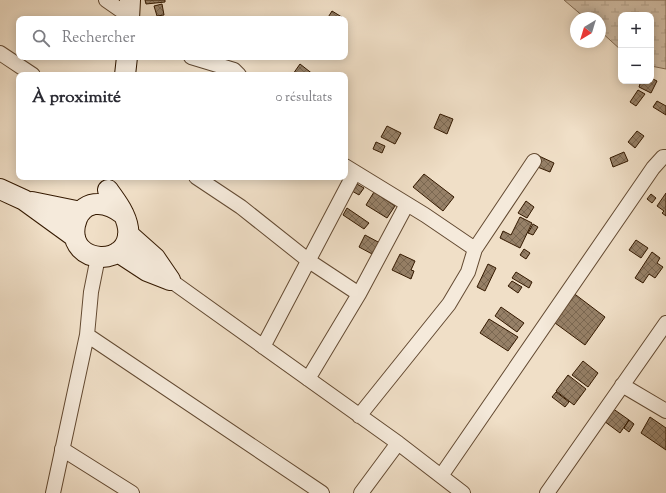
<!DOCTYPE html>
<html lang="fr">
<head>
<meta charset="utf-8">
<style>
  :root { --surface:#fff; --page:#f7f7f7; --text:#2b2b33; --muted:#7c7c81; --line:#e1e1e2 }
  body { margin:0; font-family:"Sorts Mill Goudy",serif; background:var(--page); color:var(--text) }
  .controls { position:absolute; right:12px; top:12px; display:grid; overflow:hidden; border-radius:8px; box-shadow:0 2px 10px #0003 }
  .controls button { width:36px; height:36px; display:grid; place-items:center; padding:0; border:0; border-bottom:1px solid var(--line); background:var(--surface); color:var(--text); font:20px sans-serif }
  .compass { position:absolute; left:570px; top:12px; width:36px; height:36px; border-radius:50%; background:var(--surface); box-shadow:0 2px 10px #0003; rotate:218deg }
  .list { margin:0; padding:0; list-style:none }
  h2 { display:flex; justify-content:space-between; align-items:center; height:52px; margin:0; padding:0 16px; font-size:17px }
  h2 small { font-size:13px; font-weight:400; color:var(--muted) }
  .icon { flex:none; width:22px; height:22px; fill:none; stroke:currentColor; stroke-width:2; stroke-linecap:round; stroke-linejoin:round }
  .map { position:relative; flex:none; width:666px; height:493px; overflow:hidden }
  .search { position:absolute; background:var(--surface); box-shadow:0 2px 10px #0003; left:16px; top:16px; width:332px; height:44px; display:flex; align-items:center; gap:10px; box-sizing:border-box; padding:0 14px; border-radius:8px; color:var(--muted); font-size:15px }
  .panel { position:absolute; background:var(--surface); box-shadow:0 2px 10px #0003; left:16px; top:72px; width:332px; height:108px; border-radius:8px }
  .map>svg:first-child { display:block }
</style>
</head>
<body>
<div class="map">
<svg width="666" height="493" viewBox="0 0 666 493">
  <defs>
    <pattern id="wetland-marsh" width="20" height="14" patternUnits="userSpaceOnUse"><rect width="20" height="14" fill="#d0bda5"/><path d="M1 5h8M5 5V1M11 12h8M15 12V8" fill="none" stroke="#b3a28c"/></pattern>
    <pattern id="building-cross-hatch" width="8" height="8" patternUnits="userSpaceOnUse"><rect width="8" height="8" fill="#968067"/><path d="M0 0l8 8M0 8l8-8" fill="none" stroke="#7b6852"/></pattern>
  </defs>
  <rect width="100%" height="100%" fill="#f0dfc7"/>
  <filter id="stains"><feTurbulence type="fractalNoise" baseFrequency=".005" numOctaves="4"/><feColorMatrix values="0 0 0 0 .2 0 0 0 0 .09 0 0 0 0 .02 0 0 0 .5 -.17"/></filter>
  <radialGradient id="worn" r=".72"><stop offset=".6" stop-color="#630" stop-opacity="0"/><stop offset="1" stop-color="#630" stop-opacity=".3"/></radialGradient>
  <path fill="url(#wetland-marsh)" stroke="#826b52" d="M 564,0 L 666,0 L 666,69 L 651,66 L 651,15 L 621,15 L 621,50 L 600,31 L 600,18 L 585,18 Z"/>
  <path fill="url(#building-cross-hatch)" stroke="#341900" d="M 145,0 L 165,0 L 165,2 L 146,4 Z
    M 162,4 L 164,15 L 157,16 L 154,6 Z
    M 332,11 L 345,19 L 345,20 L 327,19 Z
    M 300,64 L 314,75 L 295,75 L 293,74 Z
    M 651,78 L 657,81 L 651,93 L 639,87 L 641,81 L 651,81 Z
    M 638,90 L 645,94 L 636,106 L 630,102 Z
    M 657,101 L 666,106 L 666,115 L 653,107 Z
    M 440,114 L 453,119 L 447,134 L 434,128 Z
    M 387,126 L 401,133 L 395,144 L 381,137 Z
    M 637,131 L 644,136 L 635,148 L 628,142 Z
    M 376,142 L 385,146 L 382,153 L 373,149 Z
    M 624,152 L 628,161 L 613,167 L 610,158 Z
    M 539,156 L 554,163 L 550,172 L 535,166 Z
    M 424,174 L 454,197 L 443,211 L 413,187 Z
    M 357,184 L 364,188 L 359,195 L 352,191 Z
    M 374,192 L 395,206 L 387,218 L 366,205 Z
    M 666,193 L 666,216 L 662,213 L 664,211 L 657,206 Z
    M 651,194 L 656,198 L 652,203 L 647,199 Z
    M 526,201 L 534,207 L 527,218 L 518,213 Z
    M 347,208 L 369,223 L 364,229 L 343,215 Z
    M 520,217 L 532,223 L 520,248 L 500,238 L 503,231 L 511,235 Z
    M 533,224 L 538,227 L 533,235 L 528,233 Z
    M 365,235 L 380,243 L 374,255 L 359,247 Z
    M 636,240 L 648,248 L 641,258 L 629,250 Z
    M 524,249 L 530,253 L 526,259 L 520,255 Z
    M 652,252 L 660,258 L 657,263 L 663,267 L 655,278 L 649,274 L 643,283 L 635,278 Z
    M 400,254 L 415,261 L 411,270 L 414,271 L 411,279 L 392,270 Z
    M 488,264 L 496,268 L 485,291 L 477,287 Z
    M 516,272 L 532,282 L 529,288 L 512,278 Z
    M 512,281 L 522,287 L 518,293 L 508,286 Z
    M 572,292 L 605,317 L 585,345 L 551,320 Z
    M 501,307 L 524,323 L 517,332 L 495,316 Z
    M 489,319 L 518,337 L 508,351 L 480,333 Z
    M 583,361 L 598,373 L 588,387 L 572,375 Z
    M 568,375 L 586,389 L 574,405 L 556,391 Z
    M 556,392 L 569,402 L 565,407 L 552,397 Z
    M 612,408 L 629,420 L 620,433 L 604,421 Z
    M 650,417 L 666,428 L 666,450 L 641,433 Z
    M 629,420 L 634,424 L 629,432 L 624,428 Z"/>
  <g fill="none" stroke-linecap="round" stroke-linejoin="round">
    <g stroke="#634a32" stroke-width="16">
      <path id="minor" d="M 106,0 L 129,16
        M 0,53 L 33,75
        M 191,57 L 234,70 L 239,75
        M 345,166 L 425,215 L 475,249
        M 196,177 L 241,207 L 309,261 L 359,294
        M 170,280 L 398,443 L 463,493
        M 87,335 L 322,493
        M 263,347 L 355,172
        M 308,379 L 359,294 L 407,204
        M 622,385 L 666,411
        M 359,416 L 449,304 L 468,272 L 475,249 L 534,161
        M 62,449 L 132,493
        M 441,476 L 653,168 L 663,157 L 666,157
        M 53,493 L 87,335 L 91,292 L 98,257
        M 361,493 L 398,443
        M 547,493 L 666,323"/>
    </g>
    <g stroke="#341900" stroke-width="22">
      <path id="secondary" d="M 129,19 L 130,0
        M 125,75 L 127,57
        M 0,189 L 24,200 L 75,237
        M 108,190 C 116,201 126,214 128,228 C 133,268 67,266 75,225 C 81,198 105,200 123,214
        M 32,202 L 81,212
        M 128,234 L 155,258 L 170,280
        M 118,252 L 147,271 L 170,280"/>
    </g>
    <use href="#minor" stroke="#f5eadb" stroke-width="14"/>
    <use href="#secondary" stroke="#f5eadb" stroke-width="20"/>
  </g>
  <rect width="100%" height="100%" filter="url(#stains)"/>
  <rect width="100%" height="100%" fill="url(#worn)"/>
</svg>
<div class="controls">
<button>+</button>
<button>−</button>
</div>
<svg class="compass" viewBox="-18 -18 36 36"><path d="M0-13l5 13h-10z" fill="#e53935"/><path d="M0 13l5-13h-10z" fill="#7c7c81"/></svg>
<div class="search"><svg class="icon" aria-label="search" viewBox="0 0 24 24"><circle cx="10" cy="10" r="6"/><path d="M15 15l6 6"/></svg>Rechercher</div>
<section class="panel">
<h2>À proximité<small>0 résultats</small></h2>
<ul class="list">
</ul>
</section>
</div>
</body>
</html>
